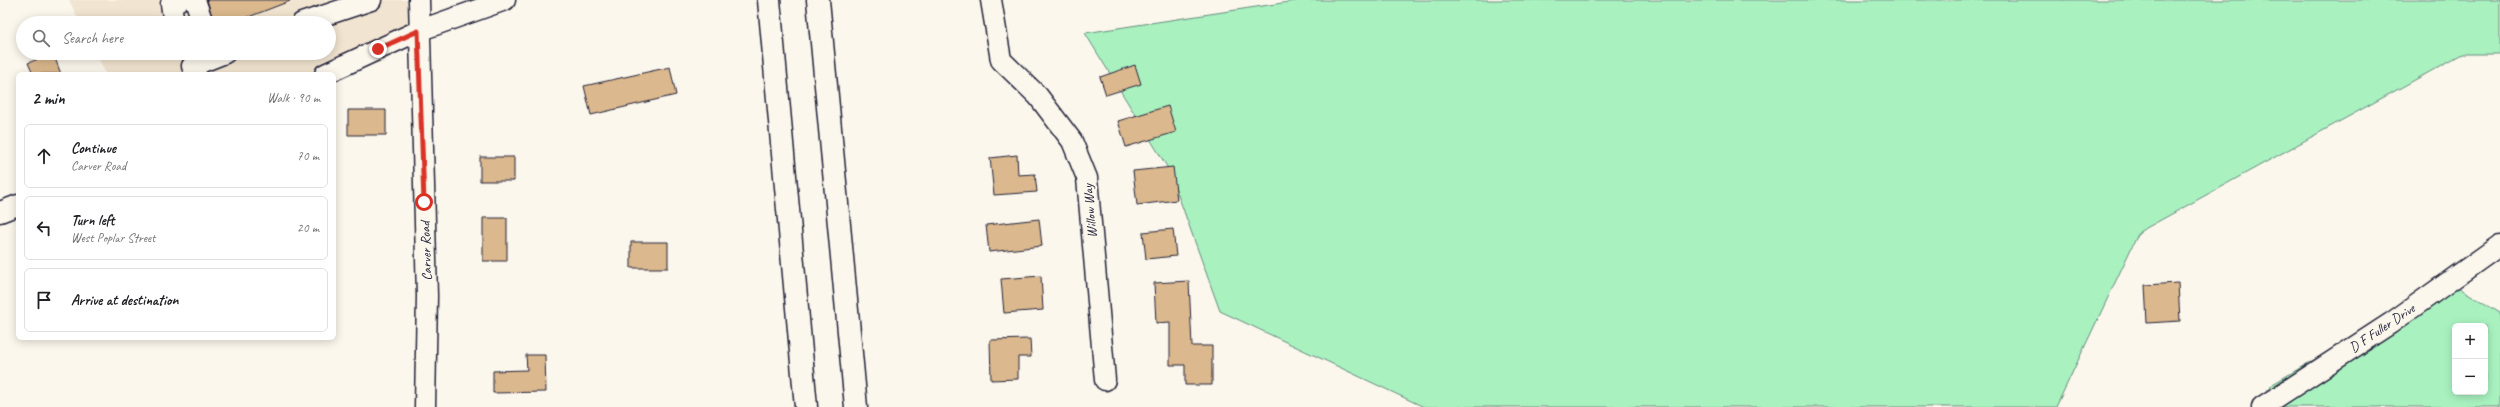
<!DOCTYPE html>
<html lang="en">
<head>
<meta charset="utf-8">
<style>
  :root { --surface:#fff; --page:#f6f6f6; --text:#202124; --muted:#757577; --line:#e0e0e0 }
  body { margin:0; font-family:Caveat,sans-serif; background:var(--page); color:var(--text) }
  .controls { position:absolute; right:12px; bottom:12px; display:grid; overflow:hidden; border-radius:6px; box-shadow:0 2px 10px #0003 }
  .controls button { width:36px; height:36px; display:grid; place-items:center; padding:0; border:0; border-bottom:1px solid var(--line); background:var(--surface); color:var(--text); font:20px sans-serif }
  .stop { position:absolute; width:12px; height:12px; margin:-9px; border:3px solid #d93025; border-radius:50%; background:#fff }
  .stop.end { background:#d93025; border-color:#fff; box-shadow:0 1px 4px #0008 }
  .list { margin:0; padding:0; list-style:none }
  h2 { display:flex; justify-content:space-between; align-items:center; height:52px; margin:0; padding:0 16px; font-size:17px }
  h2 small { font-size:13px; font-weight:400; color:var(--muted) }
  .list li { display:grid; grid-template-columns:26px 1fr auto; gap:12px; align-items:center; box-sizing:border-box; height:64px; margin:0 8px 8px; padding:0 8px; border:1px solid var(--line); border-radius:6px }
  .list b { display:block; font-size:15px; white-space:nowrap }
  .list p { margin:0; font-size:13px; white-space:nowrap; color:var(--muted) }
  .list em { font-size:13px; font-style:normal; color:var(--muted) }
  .icon { flex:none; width:22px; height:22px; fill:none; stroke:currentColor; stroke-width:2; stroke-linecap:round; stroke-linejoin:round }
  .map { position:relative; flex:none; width:2500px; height:407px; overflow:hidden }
  .search { position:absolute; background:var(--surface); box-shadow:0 2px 10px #0003; left:16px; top:16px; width:320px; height:44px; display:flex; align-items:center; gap:10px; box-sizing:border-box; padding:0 14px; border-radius:22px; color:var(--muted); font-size:15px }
  .panel { position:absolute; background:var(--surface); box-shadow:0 2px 10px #0003; left:16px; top:72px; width:320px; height:268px; border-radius:6px }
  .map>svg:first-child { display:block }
</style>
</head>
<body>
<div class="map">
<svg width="2500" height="407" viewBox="0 0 2500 407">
  <rect width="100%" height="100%" fill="#fbf7ec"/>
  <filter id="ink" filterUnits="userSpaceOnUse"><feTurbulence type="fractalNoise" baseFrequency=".025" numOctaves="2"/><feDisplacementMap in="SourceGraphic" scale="8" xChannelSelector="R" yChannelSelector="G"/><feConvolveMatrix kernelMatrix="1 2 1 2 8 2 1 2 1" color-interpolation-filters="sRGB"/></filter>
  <g filter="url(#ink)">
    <path fill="#f1e4d0" d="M 69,0 L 413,0 L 411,26 L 319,74 L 106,74 L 96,53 L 329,53 L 329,23 L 80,23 Z"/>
    <path fill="#a9f2c0" stroke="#668a7e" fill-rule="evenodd" d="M 1302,0 L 2500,0 L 2500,54 L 2462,54 L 2139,232 L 2056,407 L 1424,407 L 1220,311 L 1169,170 L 1085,33 Z
      M 2448,281 L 2500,313 L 2500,407 L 2258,407 L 2271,385 ZM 2455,326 L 2485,326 L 2485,392 L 2455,392 Z"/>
    <path fill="#dbb88d" stroke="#22223b" d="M 207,0 L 289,0 L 290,1 L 233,23 L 214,23 Z
      M 53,53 L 61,74 L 33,74 L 28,63 Z
      M 1135,65 L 1141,84 L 1106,95 L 1100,77 Z
      M 670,67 L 676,95 L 591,115 L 584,86 Z
      M 1168,106 L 1176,132 L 1126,147 L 1118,121 Z
      M 348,110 L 386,110 L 386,135 L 348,135 Z
      M 1017,155 L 1018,175 L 1035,174 L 1037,192 L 994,195 L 990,158 Z
      M 480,157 L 514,157 L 514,181 L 480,181 Z
      M 1173,167 L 1177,200 L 1137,205 L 1133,171 Z
      M 483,218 L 507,218 L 507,261 L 483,261 Z
      M 1039,219 L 1042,246 L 989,252 L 986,225 Z
      M 1173,229 L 1176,256 L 1146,259 L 1143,232 Z
      M 631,242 L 668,242 L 668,268 L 631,268 Z
      M 1041,276 L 1043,310 L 1004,313 L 1001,279 Z
      M 1189,281 L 1192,346 L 1212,346 L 1212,385 L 1185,385 L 1185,365 L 1170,365 L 1170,322 L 1156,323 L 1154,283 Z
      M 2178,283 L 2180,321 L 2147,323 L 2145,285 Z
      M 1030,339 L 1031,357 L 1018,357 L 1018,379 L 991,380 L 990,340 Z
      M 526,355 L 545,355 L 546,392 L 493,393 L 493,371 L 527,370 Z"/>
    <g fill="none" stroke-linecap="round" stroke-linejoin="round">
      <g stroke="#22223b" stroke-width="23">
        <path id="minor" d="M 195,0 L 203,23
          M 419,0 L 427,296 L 425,407
          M 991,0 L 1001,60 L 1038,96 L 1072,141 L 1087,178 L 1105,380
          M 174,23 L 171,4 L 179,0
          M 302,23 L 371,0
          M 196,74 L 192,66 L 225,53
          M 325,74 L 418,31 L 505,0
          M 0,212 L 18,205
          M 2262,407 L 2391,323 L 2500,245"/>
      </g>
      <g stroke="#22223b" stroke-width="25">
        <path id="highway" d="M 769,0 L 806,407
          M 818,0 L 856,407"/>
      </g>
      <use href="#minor" stroke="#fbf7ec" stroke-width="20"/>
      <use href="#highway" stroke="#fbf7ec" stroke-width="22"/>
    </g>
  </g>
  <g fill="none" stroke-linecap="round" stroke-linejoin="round" filter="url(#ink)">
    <path stroke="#d93025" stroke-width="5" d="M 378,49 L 418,31 L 424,202"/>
  </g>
  <g text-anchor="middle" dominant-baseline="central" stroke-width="4" stroke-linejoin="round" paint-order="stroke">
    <g font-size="14" fill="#22223b" stroke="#fbf7ec">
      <text transform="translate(1090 211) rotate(-95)">Willow Way</text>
      <text transform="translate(426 251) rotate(-92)">Carver Road</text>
      <text transform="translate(2382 328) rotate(-34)">D F Fuller Drive</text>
    </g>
  </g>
</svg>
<div class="controls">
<button>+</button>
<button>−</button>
</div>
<div class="stop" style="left:424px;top:202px"></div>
<div class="stop end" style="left:378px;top:49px"></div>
<div class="search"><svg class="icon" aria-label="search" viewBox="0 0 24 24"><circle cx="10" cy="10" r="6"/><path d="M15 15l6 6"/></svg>Search here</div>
<section class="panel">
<h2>2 min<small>Walk · 90 m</small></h2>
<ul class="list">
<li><svg class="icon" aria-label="ahead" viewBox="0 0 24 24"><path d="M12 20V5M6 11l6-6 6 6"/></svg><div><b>Continue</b><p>Carver Road</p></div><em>70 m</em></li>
<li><svg class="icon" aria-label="left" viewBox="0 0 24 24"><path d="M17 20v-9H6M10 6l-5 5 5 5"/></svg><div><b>Turn left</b><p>West Poplar Street</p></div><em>20 m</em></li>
<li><svg class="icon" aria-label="arrive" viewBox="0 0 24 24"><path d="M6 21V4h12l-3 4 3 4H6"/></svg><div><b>Arrive at destination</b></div></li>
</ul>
</section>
</div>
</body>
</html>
